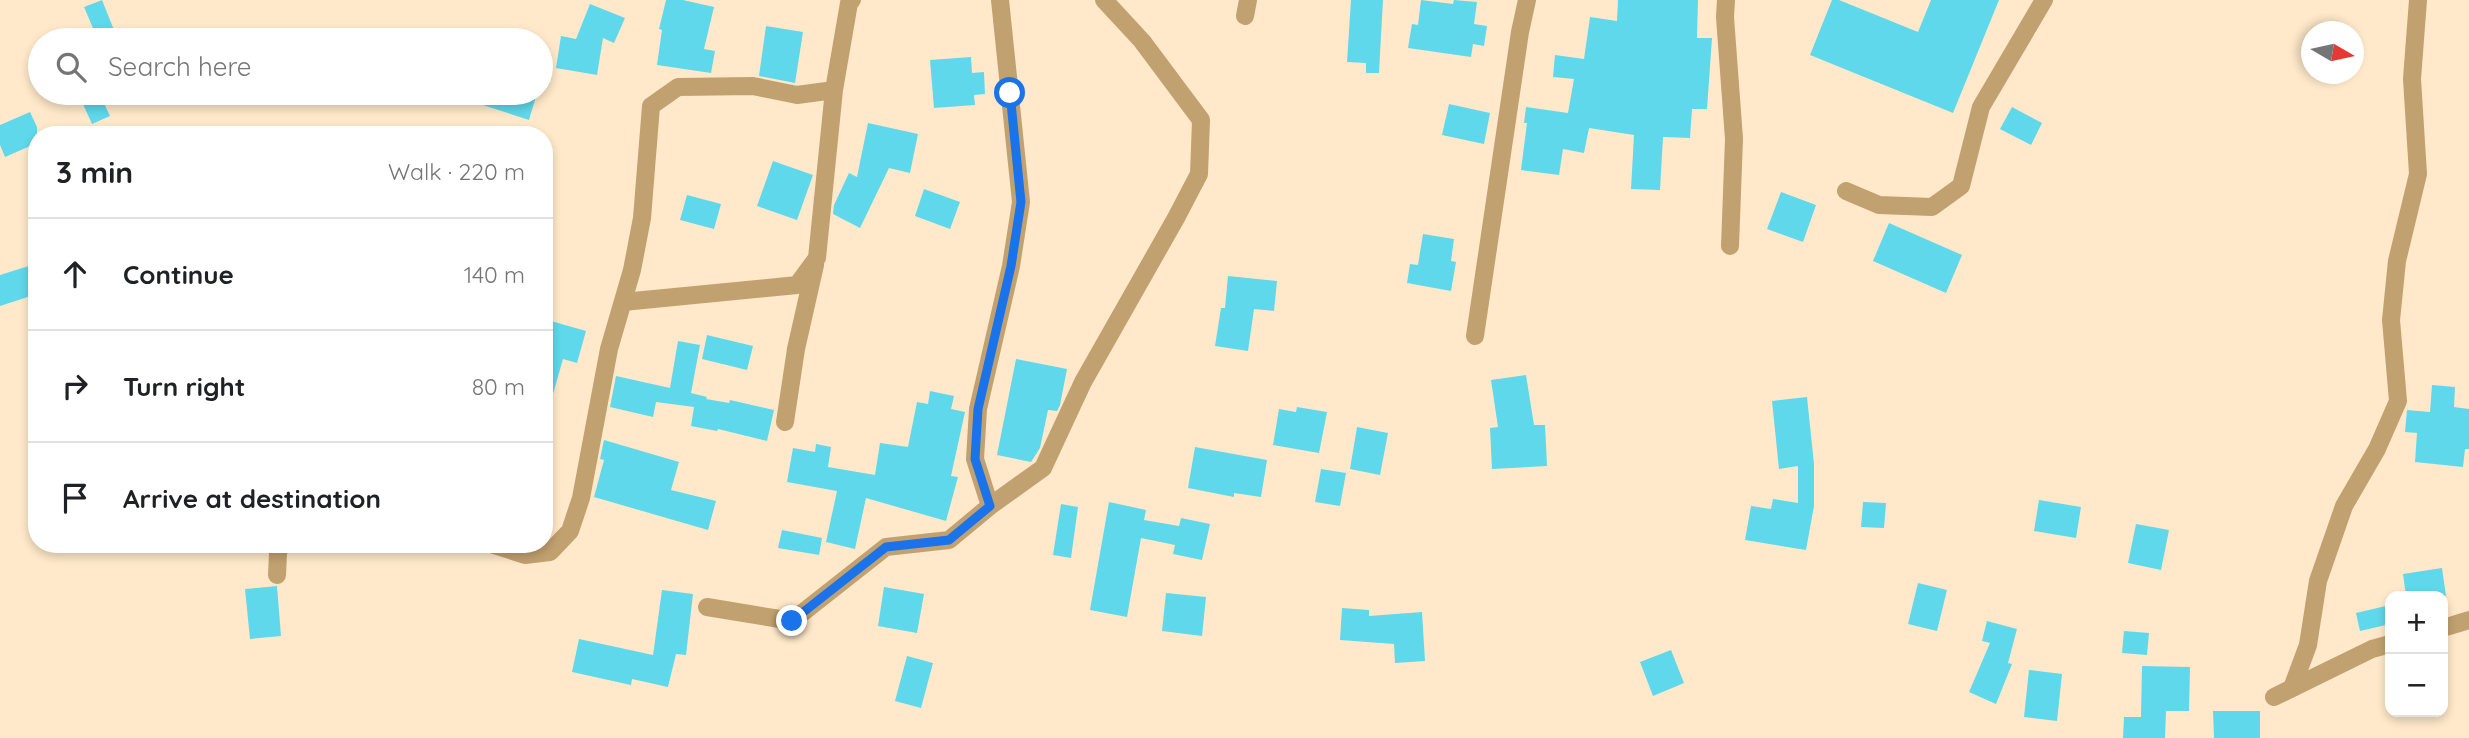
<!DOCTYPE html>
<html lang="en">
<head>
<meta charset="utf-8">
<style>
  :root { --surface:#fff; --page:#f2f2f2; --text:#202124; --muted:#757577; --line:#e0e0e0 }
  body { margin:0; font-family:Quicksand,sans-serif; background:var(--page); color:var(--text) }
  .controls { position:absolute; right:21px; bottom:21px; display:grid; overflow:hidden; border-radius:14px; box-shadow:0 4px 10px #0003 }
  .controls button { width:63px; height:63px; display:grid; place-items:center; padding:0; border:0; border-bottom:2px solid var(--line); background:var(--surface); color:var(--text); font:35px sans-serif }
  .compass { position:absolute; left:2301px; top:21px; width:63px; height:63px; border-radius:50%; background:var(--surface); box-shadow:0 4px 10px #0003; rotate:99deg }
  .stop { position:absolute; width:21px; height:21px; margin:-16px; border:5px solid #1a73e8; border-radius:50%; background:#fff }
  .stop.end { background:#1a73e8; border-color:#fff; box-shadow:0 2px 7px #0008 }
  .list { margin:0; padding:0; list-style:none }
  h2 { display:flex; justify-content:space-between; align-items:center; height:91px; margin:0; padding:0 28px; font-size:30px }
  h2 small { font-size:23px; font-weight:400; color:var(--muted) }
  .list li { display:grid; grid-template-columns:46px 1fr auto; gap:21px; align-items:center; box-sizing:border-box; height:112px; padding:0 28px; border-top:2px solid var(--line) }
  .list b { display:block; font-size:26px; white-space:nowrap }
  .list em { font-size:23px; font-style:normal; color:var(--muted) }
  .icon { flex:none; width:38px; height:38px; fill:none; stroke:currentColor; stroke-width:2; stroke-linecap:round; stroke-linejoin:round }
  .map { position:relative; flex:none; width:2469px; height:738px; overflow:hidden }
  .search { position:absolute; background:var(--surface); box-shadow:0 4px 10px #0003; left:28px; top:28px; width:525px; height:77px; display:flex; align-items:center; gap:18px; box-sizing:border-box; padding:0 24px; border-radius:38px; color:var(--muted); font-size:26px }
  .panel { position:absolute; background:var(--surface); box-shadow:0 4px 10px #0003; left:28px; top:126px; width:525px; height:427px; border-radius:28px }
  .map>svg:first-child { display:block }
</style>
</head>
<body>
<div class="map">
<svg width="2469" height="738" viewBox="0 0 2469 738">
  <rect width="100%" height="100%" fill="#ffe9ca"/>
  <path fill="#60d8eb" d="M 102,0 L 118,40 L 98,40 L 84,7 Z
    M 666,0 L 683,0 L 714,7 L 704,49 L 715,51 L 711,73 L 657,65 L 662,30 L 659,29 Z
    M 1351,0 L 1383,0 L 1379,73 L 1366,73 L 1366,63 L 1347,62 Z
    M 1421,0 L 1453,4 L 1454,0 L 1477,2 L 1474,24 L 1487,26 L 1484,46 L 1473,44 L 1471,57 L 1408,48 L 1412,24 L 1418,25 Z
    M 1618,0 L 1698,0 L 1697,38 L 1712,38 L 1707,109 L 1692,109 L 1690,138 L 1663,137 L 1660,190 L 1631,189 L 1634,135 L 1589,128 L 1584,153 L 1563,149 L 1559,175 L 1521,170 L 1527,123 L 1524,123 L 1526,107 L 1568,113 L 1574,79 L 1553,77 L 1555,55 L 1584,59 L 1590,17 L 1617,21 Z
    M 1832,0 L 1839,0 L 1918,32 L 1931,0 L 1999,0 L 1953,113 L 1810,55 Z
    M 590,4 L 625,18 L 614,43 L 603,38 L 597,75 L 556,68 L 561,36 L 576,39 Z
    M 766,26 L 803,32 L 795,83 L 759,76 Z
    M 971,57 L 972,73 L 984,72 L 985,94 L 974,95 L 975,105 L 934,108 L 930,60 Z
    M 78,93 L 99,93 L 110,116 L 92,124 Z
    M 456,93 L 537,93 L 529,120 L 455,96 Z
    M 1449,104 L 1490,113 L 1484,144 L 1442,135 Z
    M 2012,107 L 2042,123 L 2031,145 L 2000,129 Z
    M 30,112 L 37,127 L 37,143 L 5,157 L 0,145 L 0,125 Z
    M 868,123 L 918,134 L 910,173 L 889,168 L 860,228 L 833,214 L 834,205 L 849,173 L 857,177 Z
    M 773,161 L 813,175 L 797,220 L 757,206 Z
    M 924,189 L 960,202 L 950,229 L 915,216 Z
    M 1781,192 L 1816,205 L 1803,242 L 1767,229 Z
    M 687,195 L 721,204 L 714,229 L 680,220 Z
    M 1889,223 L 1962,255 L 1946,293 L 1873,261 Z
    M 1423,234 L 1454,239 L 1451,261 L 1456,262 L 1451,291 L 1407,283 L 1410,264 L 1418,265 Z
    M 32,265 L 37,281 L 37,294 L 0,306 L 0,275 Z
    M 1228,276 L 1277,281 L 1274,311 L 1254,309 L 1248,351 L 1215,346 L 1221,308 L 1225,308 Z
    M 544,319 L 586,331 L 577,363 L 563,359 L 549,408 L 544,408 Z
    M 707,335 L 753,346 L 747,370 L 702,359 Z
    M 678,341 L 700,345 L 691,393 L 707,397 L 706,399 L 729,403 L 730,400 L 774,410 L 767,441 L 718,429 L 717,431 L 691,426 L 694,407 L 656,402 L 653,417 L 610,407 L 616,376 L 670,388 Z
    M 1016,359 L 1067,369 L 1060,405 L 1057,411 L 1048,410 L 1040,448 L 1031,462 L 997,455 Z
    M 1526,375 L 1534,425 L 1545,425 L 1547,466 L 1492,469 L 1490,428 L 1498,427 L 1491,380 Z
    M 2432,385 L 2455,387 L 2454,407 L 2469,409 L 2469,449 L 2465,449 L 2463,467 L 2415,462 L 2417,433 L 2405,432 L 2407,410 L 2430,412 Z
    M 930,391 L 954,396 L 951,409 L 965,412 L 951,476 L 958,477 L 946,521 L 866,498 L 855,549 L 826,542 L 837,491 L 787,482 L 793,448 L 815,452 L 816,444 L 831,447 L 828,467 L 875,475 L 880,443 L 908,447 L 917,402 L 928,404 Z
    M 1807,397 L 1814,464 L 1814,506 L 1806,550 L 1745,540 L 1751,506 L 1771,509 L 1773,499 L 1798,503 L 1798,466 L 1779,469 L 1772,401 Z
    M 1297,407 L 1327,412 L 1319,453 L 1273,445 L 1279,409 L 1296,412 Z
    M 1357,427 L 1388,433 L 1380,475 L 1350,469 Z
    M 604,440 L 679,462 L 671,490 L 716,501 L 708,530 L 594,497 L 604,460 L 600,459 Z
    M 1195,447 L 1267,460 L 1261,497 L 1234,493 L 1234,497 L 1188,488 Z
    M 1321,469 L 1346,473 L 1340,506 L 1315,502 Z
    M 2039,500 L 2081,507 L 2076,538 L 2034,531 Z
    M 1109,502 L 1146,510 L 1144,520 L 1179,526 L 1181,518 L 1210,524 L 1202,560 L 1173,554 L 1175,545 L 1141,538 L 1127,617 L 1090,610 Z
    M 1863,502 L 1886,503 L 1884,528 L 1861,527 Z
    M 1061,504 L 1078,507 L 1071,558 L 1053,555 Z
    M 2136,524 L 2169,530 L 2161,570 L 2128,563 Z
    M 782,530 L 822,538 L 819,555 L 778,548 Z
    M 2442,568 L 2446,596 L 2406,596 L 2403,574 Z
    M 1918,583 L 1947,590 L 1937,631 L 1908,624 Z
    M 277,586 L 281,636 L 250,639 L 245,589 Z
    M 884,587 L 924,594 L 917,633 L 878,626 Z
    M 662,590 L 693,594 L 686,655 L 676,654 L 668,687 L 632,679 L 631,685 L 572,672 L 579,639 L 653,655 Z
    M 1166,593 L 1206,597 L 1202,636 L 1162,631 Z
    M 2390,605 L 2390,624 L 2360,631 L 2356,613 Z
    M 1342,608 L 1369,610 L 1369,616 L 1422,612 L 1425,661 L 1395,663 L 1394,644 L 1340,640 Z
    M 1987,621 L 2017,629 L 2008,663 L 2012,664 L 1996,704 L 1969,692 L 1990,643 L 1982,641 Z
    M 2124,631 L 2149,633 L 2147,655 L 2122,653 Z
    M 1671,650 L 1684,683 L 1653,696 L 1640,662 Z
    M 907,656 L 933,663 L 921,708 L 895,701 Z
    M 2142,666 L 2190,667 L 2189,711 L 2166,711 L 2165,738 L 2123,738 L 2124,717 L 2141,717 Z
    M 2029,670 L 2062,674 L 2057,721 L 2024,717 Z
    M 2213,711 L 2260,711 L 2260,738 L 2214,738 Z"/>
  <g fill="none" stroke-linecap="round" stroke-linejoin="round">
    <path stroke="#c2a170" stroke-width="18" d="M 1726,0 L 1725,17 L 1734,139 L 1730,246
      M 1245,16 L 1248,0
      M 1846,191 L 1879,205 L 1932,207 L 1961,186 L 1981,107 L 2044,0
      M 623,302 L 797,285 L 817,258 L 834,90
      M 1475,336 L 1520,32 L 1527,0
      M 785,422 L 796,349 L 815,265
      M 990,506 L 1043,468 L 1083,382 L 1176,218 L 1199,174 L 1201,120 L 1142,41 L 1104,0
      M 491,544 L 525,555 L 550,552 L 570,531 L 581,498 L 609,349 L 632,270 L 642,218 L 651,106 L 678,87 L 753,86 L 797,95 L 834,90 L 849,3 L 852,0
      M 277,575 L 278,553 L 281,544
      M 707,607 L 792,621 L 886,547 L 949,540 L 990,506 L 975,459 L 978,409 L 1011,266 L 1021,202 L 1000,0
      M 2443,628 L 2469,620
      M 2292,688 L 2308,645 L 2318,581 L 2344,506 L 2377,449 L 2398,401 L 2391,320 L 2397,261 L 2418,174 L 2412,79 L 2418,0
      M 2274,697 L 2372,649 L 2390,644"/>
  </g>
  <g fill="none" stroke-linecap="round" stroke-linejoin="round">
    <path stroke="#1a73e8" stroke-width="9" d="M 792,621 L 886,547 L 949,540 L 990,506 L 975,459 L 978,409 L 1011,266 L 1021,202 L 1010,93"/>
  </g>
</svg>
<div class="controls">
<button>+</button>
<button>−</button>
</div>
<svg class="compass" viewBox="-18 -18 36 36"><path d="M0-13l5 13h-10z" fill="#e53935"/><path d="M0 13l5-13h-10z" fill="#757577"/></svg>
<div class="stop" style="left:1010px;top:93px"></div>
<div class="stop end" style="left:792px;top:621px"></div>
<div class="search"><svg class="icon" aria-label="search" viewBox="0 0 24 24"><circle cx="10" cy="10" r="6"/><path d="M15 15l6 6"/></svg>Search here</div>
<section class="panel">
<h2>3 min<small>Walk · 220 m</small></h2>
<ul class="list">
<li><svg class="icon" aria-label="ahead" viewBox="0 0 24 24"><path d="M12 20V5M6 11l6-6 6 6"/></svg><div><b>Continue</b></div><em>140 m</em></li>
<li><svg class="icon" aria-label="right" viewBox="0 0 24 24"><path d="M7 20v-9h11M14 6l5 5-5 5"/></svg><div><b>Turn right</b></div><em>80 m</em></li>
<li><svg class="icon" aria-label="arrive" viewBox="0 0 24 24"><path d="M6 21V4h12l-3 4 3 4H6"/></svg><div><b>Arrive at destination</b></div></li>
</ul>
</section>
</div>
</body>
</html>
